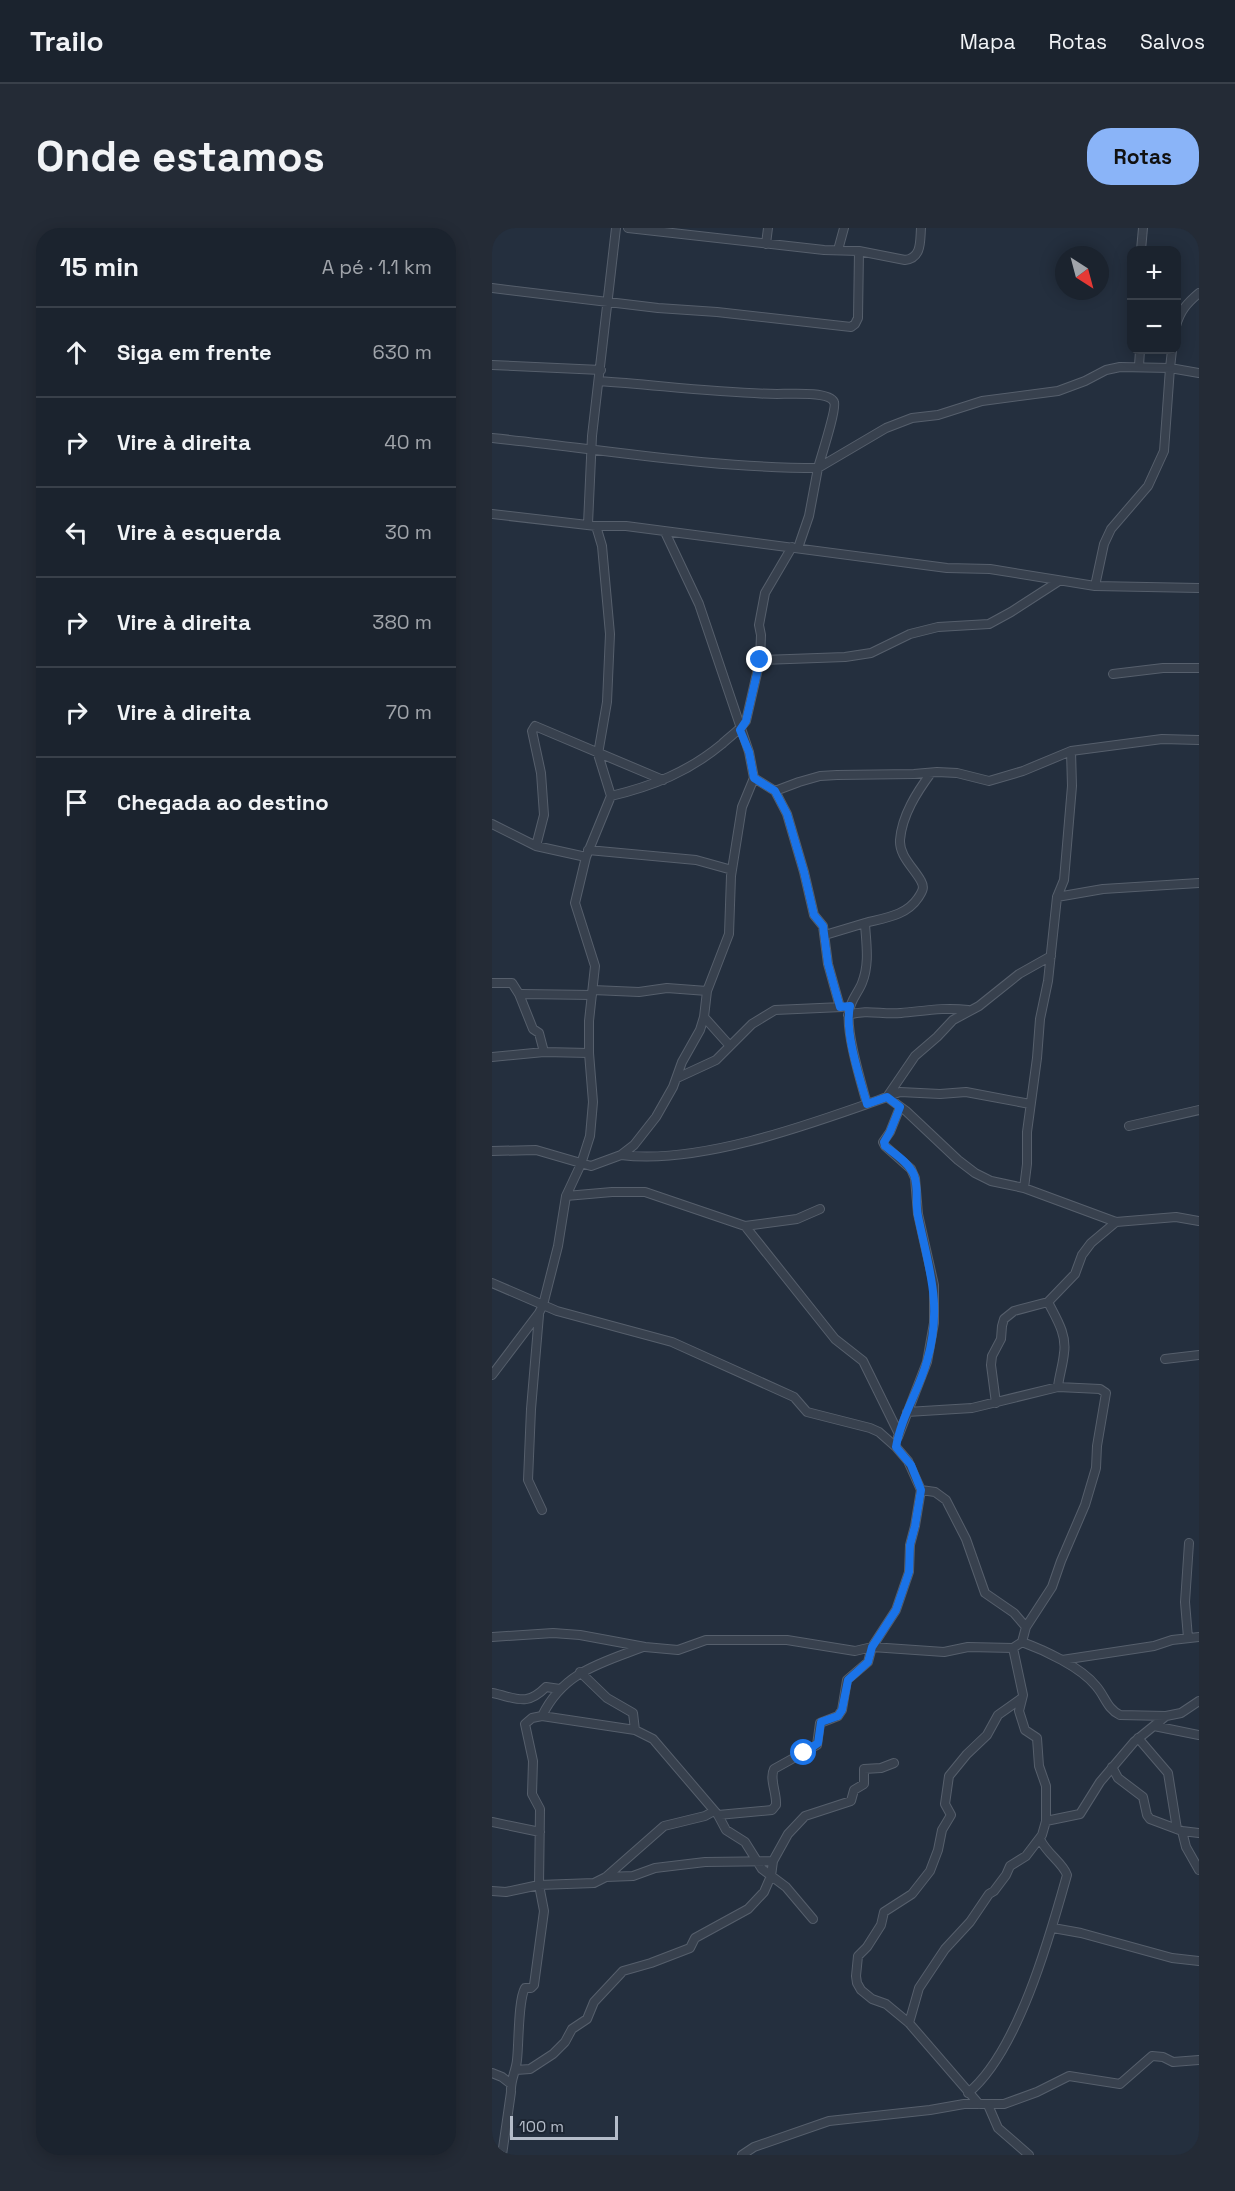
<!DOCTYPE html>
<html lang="pt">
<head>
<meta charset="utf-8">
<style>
  :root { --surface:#1b232e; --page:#242b36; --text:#f1f3f6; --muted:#a0a4aa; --line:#39404a; --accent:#8ab4f8 }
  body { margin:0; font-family:"Space Grotesk",sans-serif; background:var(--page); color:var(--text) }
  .controls { position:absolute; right:18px; top:18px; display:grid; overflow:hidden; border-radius:12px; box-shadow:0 3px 15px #0003 }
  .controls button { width:54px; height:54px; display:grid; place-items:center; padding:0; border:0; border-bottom:2px solid var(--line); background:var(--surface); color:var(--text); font:30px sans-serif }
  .compass { position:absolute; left:563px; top:18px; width:54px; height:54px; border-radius:50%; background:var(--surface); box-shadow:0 3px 15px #0003; rotate:144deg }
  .scale { position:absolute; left:18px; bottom:15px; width:108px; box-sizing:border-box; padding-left:6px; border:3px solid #b4bcc9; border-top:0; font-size:16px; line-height:21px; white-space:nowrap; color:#b4bcc9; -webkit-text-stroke:4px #1d2633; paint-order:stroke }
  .stop { position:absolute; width:18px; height:18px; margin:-14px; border:4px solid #1a73e8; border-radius:50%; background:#fff }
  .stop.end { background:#1a73e8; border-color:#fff; box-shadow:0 2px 6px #0008 }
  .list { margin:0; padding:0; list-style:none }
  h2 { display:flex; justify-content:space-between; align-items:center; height:78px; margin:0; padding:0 24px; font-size:26px }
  h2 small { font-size:20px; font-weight:400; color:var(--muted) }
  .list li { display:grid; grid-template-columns:39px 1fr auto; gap:18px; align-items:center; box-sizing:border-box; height:90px; padding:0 24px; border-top:2px solid var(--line) }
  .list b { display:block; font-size:22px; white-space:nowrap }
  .list em { font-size:20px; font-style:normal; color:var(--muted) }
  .icon { flex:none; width:33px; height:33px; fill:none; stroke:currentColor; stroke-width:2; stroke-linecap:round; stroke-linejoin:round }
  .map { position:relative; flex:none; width:707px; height:1927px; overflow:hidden; border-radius:24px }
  header { display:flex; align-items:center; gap:36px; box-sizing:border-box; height:84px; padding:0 30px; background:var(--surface); border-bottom:2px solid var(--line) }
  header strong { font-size:28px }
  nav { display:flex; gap:33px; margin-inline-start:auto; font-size:21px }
  .intro { display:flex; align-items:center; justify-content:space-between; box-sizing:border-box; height:144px; padding:0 36px }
  h1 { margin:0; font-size:42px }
  .button { padding:15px 27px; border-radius:24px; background:var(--accent); color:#111; font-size:21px; font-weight:700 }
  main { display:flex; gap:36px; padding:0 36px }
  aside { flex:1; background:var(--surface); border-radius:24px; box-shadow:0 3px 15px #0003 }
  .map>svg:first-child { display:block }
</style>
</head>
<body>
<header>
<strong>Trailo</strong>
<nav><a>Mapa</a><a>Rotas</a><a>Salvos</a></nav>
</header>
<div class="intro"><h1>Onde estamos</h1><a class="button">Rotas</a></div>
<main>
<aside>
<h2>15 min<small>A pé · 1.1 km</small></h2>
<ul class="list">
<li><svg class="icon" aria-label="ahead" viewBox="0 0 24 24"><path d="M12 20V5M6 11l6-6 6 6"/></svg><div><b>Siga em frente</b></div><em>630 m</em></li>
<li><svg class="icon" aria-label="right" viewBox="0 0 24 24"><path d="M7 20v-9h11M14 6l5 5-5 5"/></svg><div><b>Vire à direita</b></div><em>40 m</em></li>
<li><svg class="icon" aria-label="left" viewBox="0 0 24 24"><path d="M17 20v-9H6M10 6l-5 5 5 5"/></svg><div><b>Vire à esquerda</b></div><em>30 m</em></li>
<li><svg class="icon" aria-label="right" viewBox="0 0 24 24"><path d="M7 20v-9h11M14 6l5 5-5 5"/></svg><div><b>Vire à direita</b></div><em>380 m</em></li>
<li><svg class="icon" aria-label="right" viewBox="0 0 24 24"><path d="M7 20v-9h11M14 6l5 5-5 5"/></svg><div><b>Vire à direita</b></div><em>70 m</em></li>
<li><svg class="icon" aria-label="arrive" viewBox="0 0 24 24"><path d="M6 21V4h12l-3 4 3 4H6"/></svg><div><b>Chegada ao destino</b></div></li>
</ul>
</aside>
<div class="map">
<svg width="707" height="1927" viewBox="0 0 707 1927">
  <rect width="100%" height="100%" fill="#242f3e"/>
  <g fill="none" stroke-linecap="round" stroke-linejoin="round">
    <g stroke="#565f6c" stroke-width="10">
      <path id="minor" d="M 136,0 L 332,22 L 367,23 L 413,32 C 430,30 428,13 429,0
        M 274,16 L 276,0
        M 346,22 L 352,0
        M 649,22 L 651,0
        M 0,60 L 166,80 L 225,84 L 359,99 L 363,96 L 366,90 L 367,23
        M 684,98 C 688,83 695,75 707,65
        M 0,137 L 109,142
        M 647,138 L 648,122
        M 0,210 C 109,221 217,240 326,240 C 329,229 345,180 342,174 C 337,163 297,166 285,166 C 226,165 166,157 107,153
        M 0,286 L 104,298 L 134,298 L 455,340 L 498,341 L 603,358 L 707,360
        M 96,296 L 100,208 L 124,0
        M 104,298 L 110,318 L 118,406 L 115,474 L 106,526 L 119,568
        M 306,320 L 317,288 L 326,240 L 394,200 L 420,190 L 446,187 L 490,173 L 566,163 L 593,153 L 614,142 L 628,139 L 678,140 L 680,122
        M 603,358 L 612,316 L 619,301 L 656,258 L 672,223 L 678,140 L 707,145
        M 268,432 L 353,429 L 379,425 L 418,406 L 446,399 L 497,396 L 519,384 L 567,353
        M 621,446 L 671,440 L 707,440
        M 262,550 L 283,563 L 307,554 L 328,548 L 345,547 L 422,546 L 445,544 L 465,545 L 497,553 L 531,543 L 579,523 L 670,511 L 707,512
        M 283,563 L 295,586 L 312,644 L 322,687 L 331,698 L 336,736 L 348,779
        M 0,596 L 44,618 L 94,629
        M 44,618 L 52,587 L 49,545 L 40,503 L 43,498 L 171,552
        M 96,622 L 204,632 L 240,642
        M 565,669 L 611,661 L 707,655
        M 333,707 L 373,695
        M 0,755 L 20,755 L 27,766 L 30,766 L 100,767
        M 101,762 L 147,764 L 175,760 L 215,763
        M 27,766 L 41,801 L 47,805 L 52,824
        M 356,787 C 377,781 389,787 409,785 C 432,783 452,779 476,782
        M 212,789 L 238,818
        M 0,829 L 52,824 L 97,825
        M 185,850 L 224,832 L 260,796 L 283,782 L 350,779
        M 396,868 L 408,864 L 448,866 L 474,864 L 538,876
        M 395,869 L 423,828 L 445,809 L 461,792 L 487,778 L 527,746 L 559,728
        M 375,876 C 369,854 354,805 357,784 C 358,773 366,765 370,755 C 378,735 374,715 373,695 C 392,690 414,688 426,670 C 430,664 433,660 429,653 C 422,640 407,628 408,612 C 410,587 425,564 439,545
        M 637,898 L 707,882
        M 0,923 L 44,922 L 99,938 L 129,927 L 142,917 L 164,889 L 181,859 L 190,834 L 208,802 L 212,789 L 215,763 L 237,706 L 239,648 L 250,579 L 262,550 L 257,524 L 207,376 L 173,304
        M 129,927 C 208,937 319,896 395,869 L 414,883 L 466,932 L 483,945 L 499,953 L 532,960 L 624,994 L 684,989 L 707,993
        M 532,960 L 535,936 L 535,904 L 545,830 L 548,791 L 556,753 L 565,669 L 572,652 L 580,558 L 579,523
        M 74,968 L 120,964 L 153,964 L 253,998 L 343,1111 L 371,1133 L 407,1206
        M 253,998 L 305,991 L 328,981
        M 0,1055 L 65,1083 L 180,1114 L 302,1169 L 315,1184 L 378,1200 L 387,1204 L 404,1219 L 416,1233 L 429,1262 L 423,1298 L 418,1317 L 417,1344 L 404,1382 L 380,1419 L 376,1434 L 355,1452 L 350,1482 L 346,1488 L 328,1495 L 325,1517 L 282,1541 C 277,1551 285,1565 284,1577 L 280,1582 L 226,1587
        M 556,1074 C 564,1090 575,1106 572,1125 C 571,1137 567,1148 566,1159
        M 47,1087 L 39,1181 L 36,1252 L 50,1282
        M 673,1131 L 707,1127
        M 0,1147 L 47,1085 L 51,1077 L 66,1018 L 74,968 L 89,936 L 98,908 L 101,874 L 97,825 L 97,793 L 103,738 L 83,675 L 94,629 L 119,568 C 161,558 196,544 230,516 C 238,508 247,503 254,493 L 268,432 L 269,407 L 267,397 L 273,365 L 300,319
        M 504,1175 L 499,1137 L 500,1128 L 509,1111 L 510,1098 L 512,1091 L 522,1083 L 556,1074 L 583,1046 L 590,1027 L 599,1015 L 624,994
        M 406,1209 L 435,1134 L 442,1095 L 442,1057 L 426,986 L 423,950 L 419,941 L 393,918 L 391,914 L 398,904 L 408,879
        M 429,1262 L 443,1264 L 454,1272 L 474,1311 L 493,1365 L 522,1385 L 534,1399
        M 0,1409 L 61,1405 L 88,1407 L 153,1419 L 186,1422 L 214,1412 L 295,1412 L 363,1423 L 380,1419 L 452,1424 L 476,1419 L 521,1420 L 530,1414 L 534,1399 L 560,1359 L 569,1333 L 593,1277 L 604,1240 L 605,1218 L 614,1165 L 608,1161 L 566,1159 L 480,1180 L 415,1184
        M 696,1410 L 693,1374 L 697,1315
        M 530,1414 C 552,1422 589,1439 604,1458 C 613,1468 615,1481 628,1487 L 674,1488
        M 570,1432 L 662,1418 L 680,1412 L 707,1409
        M 88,1444 L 115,1470 L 141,1485 L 143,1502 L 161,1511 L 226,1587 L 234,1602 L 253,1614 L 270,1641 L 294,1659 L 321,1691
        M 0,1465 C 25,1470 34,1479 54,1459 L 68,1461
        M 50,1488 L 143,1502
        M 662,1498 L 707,1507
        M 646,1510 L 676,1545 L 685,1601
        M 620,1539 L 626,1550 L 651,1569 L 655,1587 L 658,1591 L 690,1603 L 707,1605
        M 554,1593 L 588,1586 L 608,1554 L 642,1514 L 674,1488 L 689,1485 L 707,1473
        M 0,1594 L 48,1604
        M 690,1603 L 694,1619 L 707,1642
        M 114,1649 L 141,1648 L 163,1640 L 213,1634 L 281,1633
        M 0,1663 L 14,1664 L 47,1657 L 102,1655 L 114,1649 L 172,1598 L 213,1588 L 222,1583
        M 561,1700 L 589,1705 L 680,1730 L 707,1733
        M 417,1795 L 427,1760 L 453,1721 L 478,1694 L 497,1666 L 502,1663 L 514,1647 L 518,1638 L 534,1628 L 550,1607 L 554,1593 L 554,1558 L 547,1538 L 545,1510 L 533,1502 L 527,1483 L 531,1467 L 521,1420
        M 24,1842 L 38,1841 L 61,1826 L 73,1814 L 80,1801 L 95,1791 L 102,1774 L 131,1743 L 159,1735 L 198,1720 L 203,1710 L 256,1681 L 272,1664 L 279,1648 L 281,1633 L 296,1606 L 313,1588 L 359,1573 L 362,1562 L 372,1556 L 372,1541 L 389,1540 L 402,1535
        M 0,1845 L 10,1849 L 19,1856
        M 476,1865 C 526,1824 558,1708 575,1647 C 571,1635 555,1626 548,1611
        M 487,1876 L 417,1795 L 394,1776 L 380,1771 L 369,1762 L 365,1755 L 364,1748 L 366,1728 L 375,1719 L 389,1697 L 392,1684 L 420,1666 L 438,1643 L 446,1622 L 450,1602 L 459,1587 L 453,1576 L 457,1548 L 475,1526 L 495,1507 L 506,1487 L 530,1470
        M 496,1877 L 506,1900 L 537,1927
        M 10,1927 L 19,1864 C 18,1853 24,1843 25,1832 C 27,1815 26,1772 33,1760 L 39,1760 L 42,1757 L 52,1683 L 47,1657 L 48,1581 L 40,1566 L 41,1533 L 33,1496 L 40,1490 L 50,1488 C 71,1444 109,1435 151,1419
        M 250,1927 L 262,1919 L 337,1893 L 438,1882 L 472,1876 L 512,1876 L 545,1864 L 577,1848 L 628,1856 L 660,1828 L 671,1829 L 681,1834 L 707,1832"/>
    </g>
    <use href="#minor" stroke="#38414e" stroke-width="8"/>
  </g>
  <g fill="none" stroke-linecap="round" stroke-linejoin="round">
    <path stroke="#1a73e8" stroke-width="8" d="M 268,432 L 254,493 L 248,502 L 257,524 L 262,550 L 283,563 L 295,586 L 312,644 L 322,687 L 331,698 L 336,736 L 348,779 L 358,778 C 352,804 368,850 375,876 L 395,869 L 408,879 L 398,904 L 392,914 L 393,918 C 403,926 417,935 422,947 C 427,960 423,975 426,988 C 437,1042 451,1077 435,1133 C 427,1162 409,1189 404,1219 L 419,1237 L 429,1262 L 423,1298 L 418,1317 L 417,1344 L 404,1382 L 380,1419 L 376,1434 L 356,1452 L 350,1482 L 346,1488 L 329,1494 L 326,1515 L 312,1525"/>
  </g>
</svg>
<div class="controls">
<button>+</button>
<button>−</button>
</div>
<svg class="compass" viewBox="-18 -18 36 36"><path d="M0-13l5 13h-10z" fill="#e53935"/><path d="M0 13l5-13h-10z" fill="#a0a4aa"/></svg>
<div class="scale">100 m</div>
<div class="stop" style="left:312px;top:1525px"></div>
<div class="stop end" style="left:268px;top:432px"></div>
</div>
</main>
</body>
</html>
